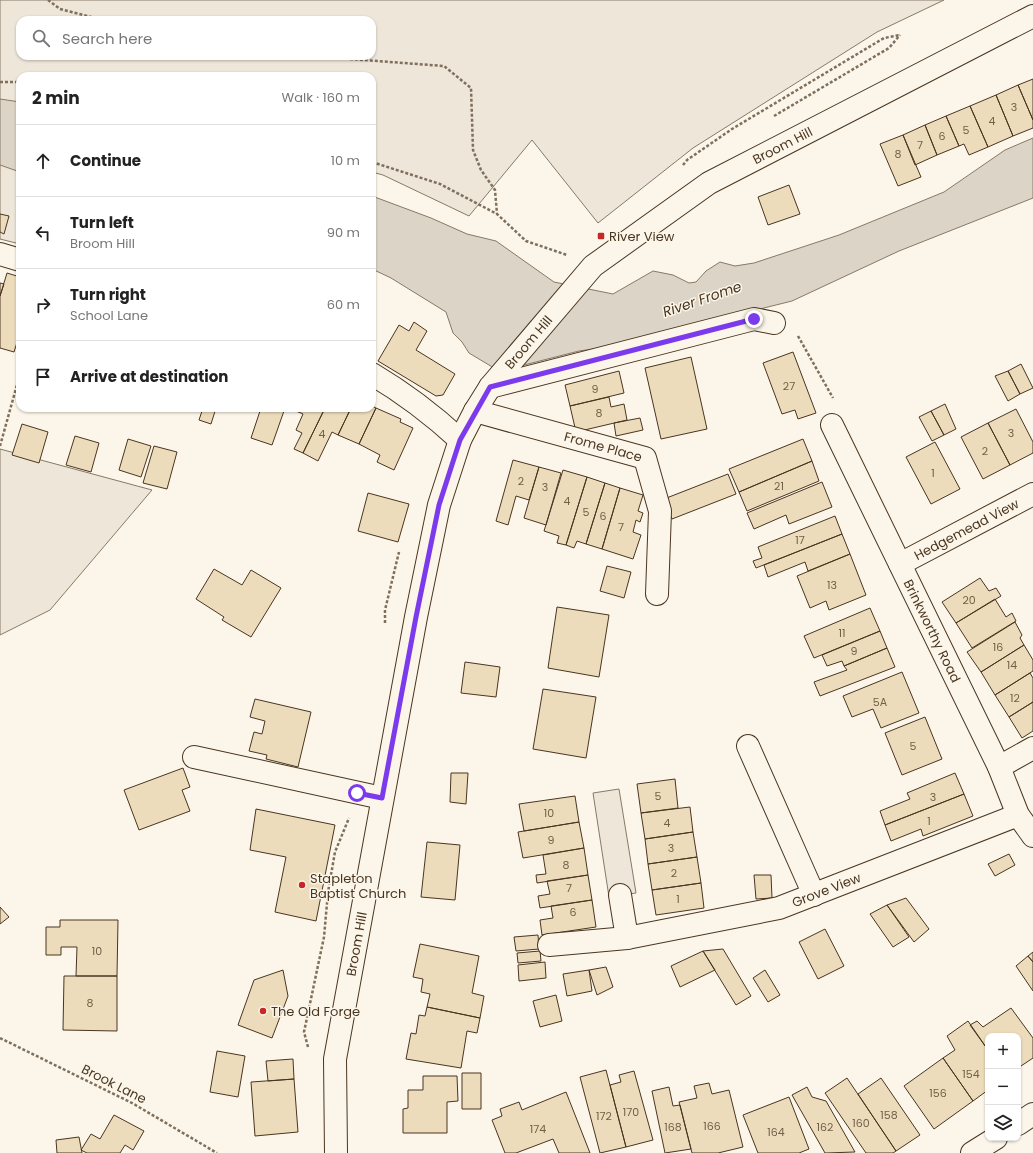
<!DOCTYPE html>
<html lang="en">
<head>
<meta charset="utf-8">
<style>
  :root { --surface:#fff; --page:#f6f6f6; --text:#222; --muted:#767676; --line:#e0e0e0 }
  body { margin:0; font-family:Poppins,sans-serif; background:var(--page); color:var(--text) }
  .controls { position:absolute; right:12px; bottom:12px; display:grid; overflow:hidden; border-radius:8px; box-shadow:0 1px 3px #0004 }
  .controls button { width:36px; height:36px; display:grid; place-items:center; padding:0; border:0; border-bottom:1px solid var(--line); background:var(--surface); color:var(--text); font:20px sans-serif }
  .stop { position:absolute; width:12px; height:12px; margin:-9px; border:3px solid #7c3aed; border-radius:50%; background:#fff }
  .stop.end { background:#7c3aed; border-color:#fff; box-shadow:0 1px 4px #0008 }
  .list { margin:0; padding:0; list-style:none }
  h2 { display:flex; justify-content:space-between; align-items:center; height:52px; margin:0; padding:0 16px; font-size:17px }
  h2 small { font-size:13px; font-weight:400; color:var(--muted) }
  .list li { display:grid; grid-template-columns:26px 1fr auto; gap:12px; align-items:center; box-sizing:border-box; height:72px; padding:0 16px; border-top:1px solid var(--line) }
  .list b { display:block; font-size:15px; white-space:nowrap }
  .list p { margin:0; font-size:13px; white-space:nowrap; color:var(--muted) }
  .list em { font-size:13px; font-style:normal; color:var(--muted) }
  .icon { flex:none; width:22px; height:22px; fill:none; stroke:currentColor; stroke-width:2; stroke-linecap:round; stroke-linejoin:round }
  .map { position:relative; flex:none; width:1033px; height:1153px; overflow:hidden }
  .search { position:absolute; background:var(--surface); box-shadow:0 1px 3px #0004; left:16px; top:16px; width:360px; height:44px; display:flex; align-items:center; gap:10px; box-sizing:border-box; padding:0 14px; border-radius:12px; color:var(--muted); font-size:15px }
  .panel { position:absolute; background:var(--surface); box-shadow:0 1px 3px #0004; left:16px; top:72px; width:360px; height:340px; border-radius:12px }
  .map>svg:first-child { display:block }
</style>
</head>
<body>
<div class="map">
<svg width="1033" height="1153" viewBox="0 0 1033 1153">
  <rect width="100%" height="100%" fill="#fbf6e9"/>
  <path fill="#ede6d9" stroke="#887966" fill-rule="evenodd" d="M 0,0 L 944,0 L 877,32 L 693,148 L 598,223 L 532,140 L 469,216 L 383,175 L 372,172 L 372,76 L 20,76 L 20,244 L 0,239 ZM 20,20 L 372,20 L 372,56 L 20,56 Z
    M 0,449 L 152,490 L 50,610 L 0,635 Z
    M 619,789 L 636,893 L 609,897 L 593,793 Z"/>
  <path fill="#dcd4c6" stroke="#887966" d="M 0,99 L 20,102 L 20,172 L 0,165 Z
    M 1033,138 L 1033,198 L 899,251 L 792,301 L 607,347 L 579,351 L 520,366 L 494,368 L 469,353 L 462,342 L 453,333 L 446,312 L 391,278 L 372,269 L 372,196 L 431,218 L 467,234 L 496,241 L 554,282 L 613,294 L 653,271 L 673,275 L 689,283 L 696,282 L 706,271 L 720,262 L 735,266 L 754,263 L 839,235 L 944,192 L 1005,150 Z"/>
  <path fill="#ecdcbc" stroke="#4a3520" d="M 1033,79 L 1033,120 L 1018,85 Z
    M 1018,85 L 1033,120 L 1033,128 L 1013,136 L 996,95 Z
    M 996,95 L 1013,136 L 988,147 L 970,106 Z
    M 970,106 L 988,147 L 969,155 L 964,144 L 959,146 L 946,116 Z
    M 946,116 L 959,146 L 937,155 L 925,125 Z
    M 925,125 L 937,155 L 915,165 L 903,135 Z
    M 903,135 L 921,177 L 898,186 L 880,144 Z
    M 789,185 L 800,214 L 768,225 L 758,197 Z
    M 0,214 L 9,216 L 4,234 L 0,232 Z
    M 7,273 L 20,277 L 20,333 L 14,352 L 0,348 L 0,296 Z
    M 0,283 L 4,284 L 0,296 Z
    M 414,322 L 427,331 L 416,350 L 455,374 L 443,395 L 436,396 L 378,361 L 399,325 L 409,331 Z
    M 793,352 L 816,413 L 798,419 L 795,410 L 782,414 L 763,363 Z
    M 691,357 L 707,429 L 661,439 L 645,368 Z
    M 1021,364 L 1033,388 L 1020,394 L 1008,371 Z
    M 619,371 L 624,393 L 570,406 L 565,385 Z
    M 1008,371 L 1020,394 L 1008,401 L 995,376 Z
    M 609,397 L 611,407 L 624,404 L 627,420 L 576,432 L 570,406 Z
    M 945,404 L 956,429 L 944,435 L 931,411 Z
    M 372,406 L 376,408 L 359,444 L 338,435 L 351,408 L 372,408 Z
    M 203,408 L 216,408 L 211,424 L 199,420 Z
    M 261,408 L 285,408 L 272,445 L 251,438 Z
    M 298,408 L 325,408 L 303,453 L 294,449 L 302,433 L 296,430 L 303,414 L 296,411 Z
    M 325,408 L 351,408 L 338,435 L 332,432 L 318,461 L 303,453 Z
    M 376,408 L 401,419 L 400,422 L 413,428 L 394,470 L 377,462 L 380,455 L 359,444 Z
    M 1016,409 L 1033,442 L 1033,453 L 1010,465 L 988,423 Z
    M 931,411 L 944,435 L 932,441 L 919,417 Z
    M 640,418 L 643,430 L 616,436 L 614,423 Z
    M 988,423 L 1010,465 L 983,479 L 961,437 Z
    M 22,424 L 48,432 L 39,463 L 12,455 Z
    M 75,436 L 99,443 L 91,472 L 66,465 Z
    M 128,439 L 151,446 L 141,477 L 119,470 Z
    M 803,439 L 812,461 L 739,492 L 729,469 Z
    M 935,442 L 960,489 L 931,504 L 906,457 Z
    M 154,446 L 177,452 L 167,489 L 143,483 Z
    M 513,460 L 539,467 L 529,500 L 516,496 L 508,525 L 496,521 Z
    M 812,461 L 819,481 L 747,511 L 739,492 Z
    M 539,467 L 561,473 L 546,525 L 524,518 Z
    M 563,470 L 587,477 L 566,545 L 557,543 L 559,536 L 544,531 Z
    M 728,474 L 736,494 L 672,519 L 664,499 Z
    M 587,477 L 605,483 L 586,544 L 577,541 L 574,548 L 566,545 Z
    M 822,482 L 832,507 L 789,524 L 786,515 L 754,529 L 747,513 Z
    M 605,483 L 620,488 L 602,549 L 586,544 Z
    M 620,488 L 643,495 L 638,511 L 643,513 L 640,522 L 636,520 L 633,532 L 641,535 L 633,559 L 602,549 Z
    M 368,493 L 409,504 L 398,542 L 358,531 Z
    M 835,516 L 842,534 L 756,568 L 753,561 L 762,558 L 758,547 Z
    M 842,534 L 850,554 L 808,571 L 805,562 L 768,577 L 764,565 Z
    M 850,554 L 866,595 L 829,610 L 826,601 L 810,608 L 797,576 Z
    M 607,566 L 631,572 L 624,598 L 600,591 Z
    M 214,569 L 242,585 L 251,570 L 281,588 L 251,637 L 222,620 L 224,617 L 196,599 Z
    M 980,578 L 989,591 L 996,588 L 1001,596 L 956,623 L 942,602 Z
    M 995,599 L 1006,617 L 1012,613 L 1016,621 L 972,648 L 956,623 Z
    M 557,607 L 609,615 L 599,677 L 548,668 Z
    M 870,608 L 880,631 L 814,658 L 804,636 Z
    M 1015,622 L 1022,635 L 1020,638 L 1024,645 L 981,672 L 967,652 Z
    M 880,631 L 887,648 L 844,666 L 842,661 L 827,666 L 822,655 Z
    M 1024,645 L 1033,660 L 1033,671 L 995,695 L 981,672 Z
    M 887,648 L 895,667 L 820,696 L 814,682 L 847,670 L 844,666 Z
    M 465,662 L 500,667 L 496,697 L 461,693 Z
    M 902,672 L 919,713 L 881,728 L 873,709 L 852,717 L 843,696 Z
    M 1030,673 L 1033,678 L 1033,702 L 1009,717 L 995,695 Z
    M 543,689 L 596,697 L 586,758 L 533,749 Z
    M 255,699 L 311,712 L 298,767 L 266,759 L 267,755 L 249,751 L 254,732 L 262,734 L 265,721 L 250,717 Z
    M 1033,702 L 1033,731 L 1022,738 L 1009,717 Z
    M 925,717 L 942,759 L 902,775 L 885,733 Z
    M 183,768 L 190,787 L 182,790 L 190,811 L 139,830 L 124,790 Z
    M 451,773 L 468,773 L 466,804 L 450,802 Z
    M 955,773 L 964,794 L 885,825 L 880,811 L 910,799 L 907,793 Z
    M 675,779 L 678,808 L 641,813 L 637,784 Z
    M 964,794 L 973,816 L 923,836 L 921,829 L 891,841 L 885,825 Z
    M 575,796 L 579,822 L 524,831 L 519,804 Z
    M 690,807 L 693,832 L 645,839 L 641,813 Z
    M 256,809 L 335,825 L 316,921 L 275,912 L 286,857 L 250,850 Z
    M 579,822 L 584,848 L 523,858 L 518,832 Z
    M 693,832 L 697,857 L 648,864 L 645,839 Z
    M 427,842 L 460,845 L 455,900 L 421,897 Z
    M 584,848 L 588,875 L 537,883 L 536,875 L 546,874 L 543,855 Z
    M 1009,854 L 1015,865 L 995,876 L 988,864 Z
    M 697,857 L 701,883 L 652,890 L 648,864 Z
    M 588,875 L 592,900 L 540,908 L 538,896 L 550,894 L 547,881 Z
    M 754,875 L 771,875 L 772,898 L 756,899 Z
    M 701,883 L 704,908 L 656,915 L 652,890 Z
    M 906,898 L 929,929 L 914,942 L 887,905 Z
    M 592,900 L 596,927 L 542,935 L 540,920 L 553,918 L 551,906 Z
    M 887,905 L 909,937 L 893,947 L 870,914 Z
    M 0,907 L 9,917 L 0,924 Z
    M 60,920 L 118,920 L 117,976 L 76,976 L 77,947 L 61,947 L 61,955 L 46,955 L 46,927 L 60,927 Z
    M 825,929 L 844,966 L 818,979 L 799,942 Z
    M 538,935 L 539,949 L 516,951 L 514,937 Z
    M 420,944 L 479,956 L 472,993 L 484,996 L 480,1018 L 427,1007 L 430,994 L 421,992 L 423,979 L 413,977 Z
    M 723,949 L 751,996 L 736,1005 L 703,951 Z
    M 540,951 L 541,961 L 518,963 L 517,953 Z
    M 703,951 L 715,970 L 680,987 L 671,966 Z
    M 1033,952 L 1033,962 L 1028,956 Z
    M 1028,956 L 1033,962 L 1033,991 L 1016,966 Z
    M 545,962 L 546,978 L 519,981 L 518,965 Z
    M 606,967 L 613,987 L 597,995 L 589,970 Z
    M 283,970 L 288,996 L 272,1038 L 238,1025 L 254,980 Z
    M 589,970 L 592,991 L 567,996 L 563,974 Z
    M 765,970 L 780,995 L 768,1002 L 753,978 Z
    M 64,976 L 117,976 L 117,1031 L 63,1030 Z
    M 556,995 L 562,1021 L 540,1027 L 533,1001 Z
    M 427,1007 L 480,1018 L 477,1033 L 467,1031 L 461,1068 L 406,1059 L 411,1033 L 416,1034 L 419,1015 L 425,1016 Z
    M 1011,1008 L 1033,1038 L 1033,1058 L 1018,1068 L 1018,1036 L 988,1036 L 988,1050 L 970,1025 L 977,1021 L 983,1027 Z
    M 968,1021 L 988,1050 L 988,1090 L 973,1101 L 943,1058 L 955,1050 L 947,1036 Z
    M 217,1051 L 245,1056 L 238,1097 L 210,1092 Z
    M 943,1058 L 973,1101 L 934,1129 L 904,1086 Z
    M 293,1059 L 294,1079 L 268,1081 L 266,1061 Z
    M 606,1070 L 626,1147 L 600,1153 L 580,1077 Z
    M 634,1071 L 653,1140 L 626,1147 L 610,1085 L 621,1082 L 619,1075 Z
    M 462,1073 L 481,1073 L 481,1109 L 462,1109 Z
    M 423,1076 L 457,1076 L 458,1101 L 447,1102 L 447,1133 L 403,1133 L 403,1109 L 408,1108 L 408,1090 L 423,1090 Z
    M 847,1078 L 896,1151 L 893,1153 L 866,1153 L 825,1093 Z
    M 881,1078 L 920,1135 L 896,1151 L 858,1094 Z
    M 294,1079 L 298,1132 L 255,1136 L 251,1082 Z
    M 709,1083 L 712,1094 L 729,1090 L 743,1147 L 718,1153 L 692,1153 L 679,1102 L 697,1098 L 694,1086 Z
    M 669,1087 L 673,1106 L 680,1105 L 691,1149 L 665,1153 L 652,1091 Z
    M 807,1087 L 812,1097 L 826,1101 L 855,1152 L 825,1153 L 792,1095 Z
    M 566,1092 L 590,1153 L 559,1153 L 553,1139 L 516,1153 L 505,1153 L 492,1120 L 502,1116 L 500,1109 L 519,1102 L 522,1110 Z
    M 789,1097 L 809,1149 L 799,1153 L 758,1153 L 743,1115 Z
    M 114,1115 L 144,1131 L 133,1150 L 125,1145 L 120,1153 L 87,1153 L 81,1150 L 91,1134 L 100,1139 Z
    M 79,1137 L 82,1153 L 57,1153 L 56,1140 Z"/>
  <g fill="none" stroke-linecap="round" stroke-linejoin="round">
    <g stroke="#4a3520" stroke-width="24">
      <g id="minor">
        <path d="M 0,254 L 20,260"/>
        <path d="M 372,374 C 404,393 433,415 460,440"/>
        <path d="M 490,387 L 754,319 L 774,323"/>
        <path id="s1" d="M 475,411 L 645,458 L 660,511 L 657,594"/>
        <path id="s2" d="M 832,425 L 999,767 L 1018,815 L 1033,836"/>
        <path id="s3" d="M 900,564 L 1033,494"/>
        <path d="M 748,746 L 814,895"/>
        <path d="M 194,757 L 382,798"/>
        <path d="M 999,767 L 1033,748"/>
        <path d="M 620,895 L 627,938"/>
        <path id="s4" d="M 549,945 L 627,938 L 779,908 L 1018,815"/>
        <path id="s5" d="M 336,1153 L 335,1059 L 416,617 L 439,505 L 460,440 L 475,411 L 490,387 L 593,266 L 709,183 L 1033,16"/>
      </g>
    </g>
    <g stroke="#4a3520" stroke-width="24">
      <path id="major" d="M 1018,1124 L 1033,1114
        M 972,1153 L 996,1138"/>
    </g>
    <path stroke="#7f6f5c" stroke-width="2.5" stroke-dasharray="3 2" stroke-linecap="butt" d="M 48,0 L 60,9 L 103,20
      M 310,56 L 444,66 L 471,88 L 473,150 L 481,170 L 495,190 L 497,214
      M 0,82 L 20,82
      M 774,116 L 889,48 L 900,35
      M 372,162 L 440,184 L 497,214 L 526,241 L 567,255
      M 683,165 L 687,160 L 732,129 L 884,38 L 900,35
      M 798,336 L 833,398
      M 0,446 L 20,374
      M 385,623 L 385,610 L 399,552
      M 0,1038 L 132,1103 L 217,1153
      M 308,1047 L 304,1032 L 324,937 L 328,892 L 335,852 L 349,818"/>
    <use href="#minor" stroke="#fbf6e9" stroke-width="22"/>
    <use href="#major" stroke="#fbf6e9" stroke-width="22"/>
  </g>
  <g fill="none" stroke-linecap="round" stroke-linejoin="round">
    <path stroke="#7c3aed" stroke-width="5" d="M 357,793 L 382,798 L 416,617 L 439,505 L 460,440 L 490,387 L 754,319"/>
  </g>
  <g fill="#c62828" stroke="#fbf6e9" stroke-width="1.5">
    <rect x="597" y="232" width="8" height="8" rx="2"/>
    <circle cx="302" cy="885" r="4"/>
    <circle cx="263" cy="1011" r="4"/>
  </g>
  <g text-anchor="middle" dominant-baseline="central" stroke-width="3" stroke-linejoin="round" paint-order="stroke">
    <g font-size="11" fill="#725f47">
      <text x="1014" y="107">3</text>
      <text x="992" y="121">4</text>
      <text x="966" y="130">5</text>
      <text x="942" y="136">6</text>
      <text x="920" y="145">7</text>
      <text x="898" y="154">8</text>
      <text x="789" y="386">27</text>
      <text x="595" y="389">9</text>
      <text x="599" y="413">8</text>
      <text x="1011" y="433">3</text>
      <text x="322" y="434">4</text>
      <text x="985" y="451">2</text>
      <text x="933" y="473">1</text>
      <text x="521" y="481">2</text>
      <text x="779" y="486">21</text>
      <text x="545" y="487">3</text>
      <text x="567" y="501">4</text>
      <text x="586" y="512">5</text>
      <text x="603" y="516">6</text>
      <text x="621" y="527">7</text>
      <text x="800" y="540">17</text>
      <text x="832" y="585">13</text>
      <text x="969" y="600">20</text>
      <text x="842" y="633">11</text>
      <text x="998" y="647">16</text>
      <text x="854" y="651">9</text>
      <text x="1012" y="665">14</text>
      <text x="1015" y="698">12</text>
      <text x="880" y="702">5A</text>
      <text x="913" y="746">5</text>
      <text x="658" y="796">5</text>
      <text x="933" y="797">3</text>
      <text x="549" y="813">10</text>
      <text x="929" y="821">1</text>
      <text x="667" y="823">4</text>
      <text x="551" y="840">9</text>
      <text x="671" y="848">3</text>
      <text x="566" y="865">8</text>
      <text x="674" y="873">2</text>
      <text x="569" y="888">7</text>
      <text x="678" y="899">1</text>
      <text x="573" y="912">6</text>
      <text x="97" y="951">10</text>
      <text x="90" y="1003">8</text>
      <text x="971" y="1074">154</text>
      <text x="938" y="1093">156</text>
      <text x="631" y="1112">170</text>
      <text x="889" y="1115">158</text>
      <text x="604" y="1116">172</text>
      <text x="861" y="1123">160</text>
      <text x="712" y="1126">166</text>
      <text x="673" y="1127">168</text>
      <text x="825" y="1127">162</text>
      <text x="538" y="1129">174</text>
      <text x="776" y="1132">164</text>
    </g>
    <g font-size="13" fill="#4a3520" stroke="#fbf6e9">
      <text stroke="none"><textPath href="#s5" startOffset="1171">Broom Hill</textPath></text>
      <text stroke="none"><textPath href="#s5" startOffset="846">Broom Hill</textPath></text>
      <text stroke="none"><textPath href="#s1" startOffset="133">Frome Place</textPath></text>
      <text stroke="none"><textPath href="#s3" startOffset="75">Hedgemead View</textPath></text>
      <text stroke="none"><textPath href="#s2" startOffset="229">Brinkworthy Road</textPath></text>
      <text stroke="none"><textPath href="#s4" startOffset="284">Grove View</textPath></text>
      <text stroke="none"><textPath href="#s5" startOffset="211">Broom Hill</textPath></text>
      <text transform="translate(114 1084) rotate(27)">Brook Lane</text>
    </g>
    <g font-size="13" fill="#4a3520" stroke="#fbf6e9" text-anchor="start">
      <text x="609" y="236">River View</text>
      <text x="310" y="878">Stapleton<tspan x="310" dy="15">Baptist Church</tspan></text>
      <text x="271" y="1011">The Old Forge</text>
    </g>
    <g font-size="14" font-style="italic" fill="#4a3520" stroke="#fbf6e9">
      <text transform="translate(702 299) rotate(-19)">River Frome</text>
    </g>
  </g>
</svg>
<div class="controls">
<button>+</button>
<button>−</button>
<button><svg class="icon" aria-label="layers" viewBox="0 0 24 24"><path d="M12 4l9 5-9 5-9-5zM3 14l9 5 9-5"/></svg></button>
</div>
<div class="stop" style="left:357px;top:793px"></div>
<div class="stop end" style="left:754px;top:319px"></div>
<div class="search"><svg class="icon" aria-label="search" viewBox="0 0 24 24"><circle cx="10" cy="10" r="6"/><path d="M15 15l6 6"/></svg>Search here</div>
<section class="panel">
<h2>2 min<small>Walk · 160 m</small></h2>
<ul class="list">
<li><svg class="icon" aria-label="ahead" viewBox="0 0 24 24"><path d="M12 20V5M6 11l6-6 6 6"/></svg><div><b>Continue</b></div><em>10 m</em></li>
<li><svg class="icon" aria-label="left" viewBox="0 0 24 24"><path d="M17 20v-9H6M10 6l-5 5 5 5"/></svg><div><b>Turn left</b><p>Broom Hill</p></div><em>90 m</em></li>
<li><svg class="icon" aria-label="right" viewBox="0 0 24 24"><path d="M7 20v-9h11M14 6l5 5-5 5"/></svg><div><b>Turn right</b><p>School Lane</p></div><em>60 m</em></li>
<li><svg class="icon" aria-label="arrive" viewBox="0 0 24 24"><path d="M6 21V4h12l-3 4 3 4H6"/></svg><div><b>Arrive at destination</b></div></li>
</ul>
</section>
</div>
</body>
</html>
